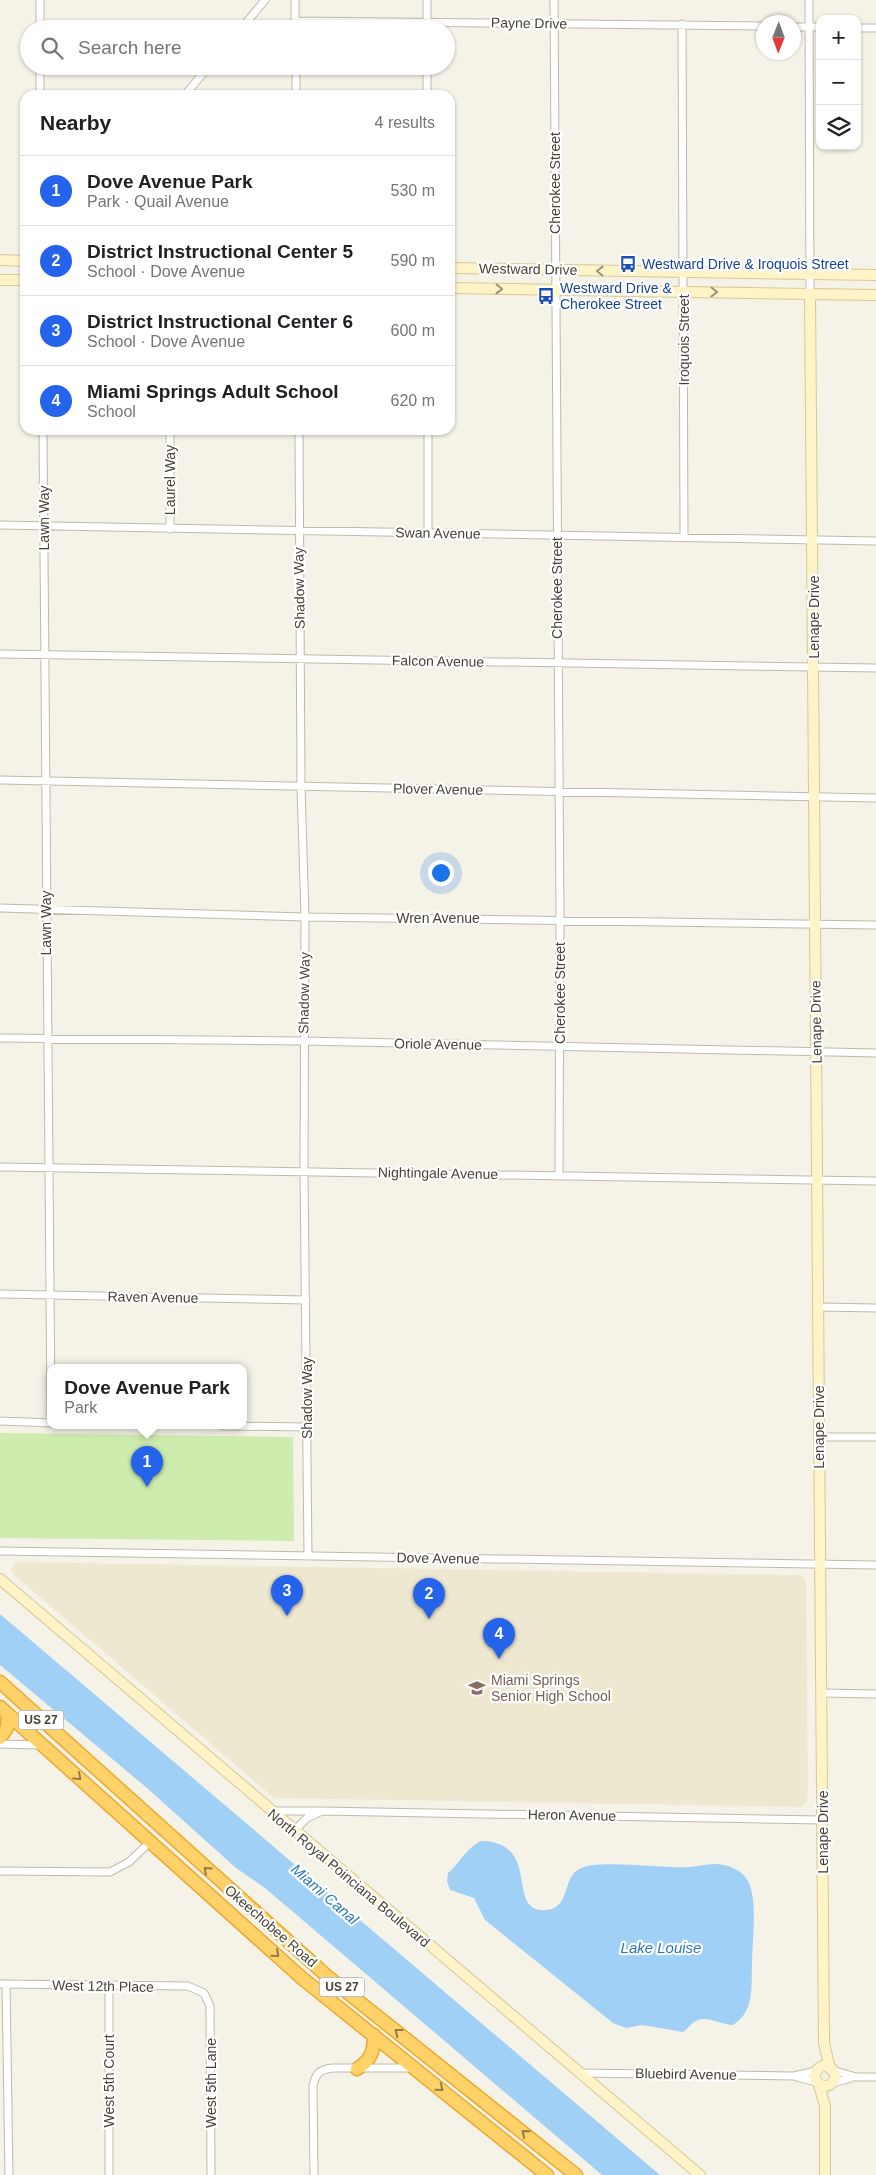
<!DOCTYPE html>
<html lang="en">
<head>
<meta charset="utf-8">
<style>
  :root { --surface:#fff; --page:#f6f6f6; --text:#202124; --muted:#757577; --line:#e0e0e0; --accent:#2563eb }
  body { margin:0; font-family:Arial,sans-serif; background:var(--page); color:var(--text) }
  .controls { position:absolute; right:15px; top:15px; display:grid; overflow:hidden; border-radius:10px; box-shadow:0 1px 4px #0004 }
  .controls button { width:45px; height:45px; display:grid; place-items:center; padding:0; border:0; border-bottom:1px solid var(--line); background:var(--surface); color:var(--text); font:25px sans-serif }
  .compass { position:absolute; left:756px; top:15px; width:45px; height:45px; border-radius:50%; background:var(--surface); box-shadow:0 1px 4px #0004; rotate:181deg }
  .you { position:absolute; left:440px; top:872px; width:18px; height:18px; margin:-12px; border:4px solid #fff; border-radius:50%; background:#1a73e8; box-shadow:0 0 0 8px #1a73e833 }
  .badge { display:grid; place-items:center; width:32px; height:32px; border-radius:50%; background:var(--accent); color:#fff; font-size:16px; font-weight:700 }
  .pin { position:absolute; translate:-50% -41px; filter:drop-shadow(0 1px 2px #0008) }
  .pin::after { content:''; position:absolute; top:26px; width:18px; height:15px; background:inherit; clip-path:polygon(0 0,100% 0,50% 100%) }
  .popup { position:absolute; left:47px; top:1364px; width:200px; height:65px; box-sizing:border-box; display:grid; place-content:center; border-radius:10px; background:var(--surface); filter:drop-shadow(0 1px 4px #0005); font-size:16px; white-space:nowrap; color:var(--muted) }
  .popup b { font-size:19px; color:var(--text) }
  .popup::after { content:''; position:absolute; left:50%; top:100%; margin-left:-10px; border:10px solid transparent; border-top-color:var(--surface) }
  .list { margin:0; padding:0; list-style:none }
  h2 { display:flex; justify-content:space-between; align-items:center; height:65px; margin:0; padding:0 20px; font-size:21px }
  h2 small { font-size:16px; font-weight:400; color:var(--muted) }
  .list li { display:grid; grid-template-columns:32px 1fr auto; gap:15px; align-items:center; box-sizing:border-box; height:70px; padding:0 20px; border-top:1px solid var(--line) }
  .list b { display:block; font-size:19px; white-space:nowrap }
  .list p { margin:0; font-size:16px; white-space:nowrap; color:var(--muted) }
  .list em { font-size:16px; font-style:normal; color:var(--muted) }
  .icon { flex:none; width:28px; height:28px; fill:none; stroke:currentColor; stroke-width:2; stroke-linecap:round; stroke-linejoin:round }
  .map { position:relative; flex:none; width:876px; height:2175px; overflow:hidden }
  .search { position:absolute; background:var(--surface); box-shadow:0 1px 4px #0004; left:20px; top:20px; width:435px; height:55px; display:flex; align-items:center; gap:12px; box-sizing:border-box; padding:0 18px; border-radius:28px; color:var(--muted); font-size:19px }
  .panel { position:absolute; background:var(--surface); box-shadow:0 1px 4px #0004; left:20px; top:90px; width:435px; height:345px; border-radius:15px }
  .map>svg:first-child { display:block }
</style>
</head>
<body>
<div class="map">
<svg width="876" height="2175" viewBox="0 0 876 2175">
  <rect width="100%" height="100%" fill="#f5f2e8"/>
  <path fill="#efe8d1" d="M 16,1562 L 798,1575 L 803,1577 L 806,1582 L 808,1795 L 806,1802 L 801,1807 L 274,1798 L 13,1574 L 11,1569 Z"/>
  <path fill="#ceecae" d="M 0,1433 L 293,1437 L 294,1541 L 0,1538 Z"/>
  <path fill="#a0d0f6" d="M 0,1614 L 660,2175 L 602,2175 L 265,1888 L 236,1868 L 147,1788 L 0,1665 Z
    M 481,1841 C 540,1842 508,1906 540,1910 C 573,1913 560,1877 581,1868 C 602,1859 664,1869 690,1867 C 702,1866 712,1862 724,1865 C 733,1867 741,1871 746,1878 C 759,1895 752,1943 752,1964 C 751,1987 755,2011 733,2025 C 721,2025 707,2015 696,2021 C 691,2023 688,2029 683,2032 L 642,2025 L 626,2028 L 613,2023 L 485,1920 L 474,1898 L 450,1890 L 447,1881 L 448,1873 C 460,1863 467,1847 481,1841 Z"/>
  <g fill="none" stroke-linecap="round" stroke-linejoin="round">
    <g stroke="#c1baaa" stroke-width="9">
      <path id="street" d="M 40,0 L 40,29
        M 295,0 L 295,29
        M 554,0 L 560,919 L 559,1176
        M 809,0 L 810,294
        M 295,21 L 764,26
        M 682,24 L 684,536
        M 794,27 L 820,27
        M 857,28 L 876,28
        M 241,29 L 265,0
        M 427,29 L 427,0
        M 40,66 L 40,95
        M 296,66 L 296,95
        M 185,95 L 209,66
        M 427,95 L 427,66
        M 43,430 L 51,1415
        M 170,430 L 170,529
        M 299,430 L 301,786 L 305,917 L 304,1171 L 308,1556
        M 428,430 L 428,532
        M 0,525 L 876,541
        M 0,654 L 876,668
        M 0,780 L 876,798
        M 0,908 L 305,917 L 876,925
        M 0,1038 L 303,1041 L 876,1053
        M 0,1167 L 876,1181
        M 0,1294 L 306,1300
        M 820,1307 L 876,1308
        M 0,1421 L 51,1423
        M 223,1426 L 307,1427
        M 819,1437 L 876,1437
        M 0,1551 L 876,1565
        M 821,1693 L 876,1694
        M 0,1744 L 40,1745
        M 270,1811 L 319,1811
        M 294,1831 L 307,1818 L 322,1811 L 822,1820
        M 0,1871 L 110,1872 L 129,1862 L 150,1842
        M 0,1984 L 188,1986 L 204,1993 L 210,2006 L 211,2175
        M 6,1984 L 9,2175
        M 832,2070 L 856,2077 L 876,2077
        M 579,2073 L 794,2076 L 816,2071
        M 797,2077 L 816,2082
        M 832,2083 L 851,2078
        M 109,2175 L 109,1986
        M 314,2175 L 313,2086 C 316,2073 319,2070 332,2068 L 412,2068"/>
    </g>
    <g stroke="#d8c894" stroke-width="12">
      <path id="secondary" d="M 0,260 L 25,261
        M 450,268 L 876,275
        M 0,280 L 25,280
        M 450,288 L 876,295
        M 810,294 L 824,2043 L 830,2069
        M 0,1579 L 700,2175
        M815 2076a10 10 0 1 1 20 0a10 10 0 1 1-20 0Z
        M 819,2085 L 825,2106 L 825,2175"/>
    </g>
    <g stroke="#e9aa2e" stroke-width="15">
      <path id="highway" d="M 0,1682 L 328,1977 L 576,2175
        M 0,1707 L 303,1979 L 547,2175
        M 0,1738 L 7,1728 L 8,1714
        M 357,2069 C 371,2060 374,2052 374,2035"/>
    </g>
    <use href="#street" stroke="#fff" stroke-width="7"/>
    <use href="#secondary" stroke="#fff3c8" stroke-width="10"/>
    <use href="#highway" stroke="#ffd269" stroke-width="12"/>
  </g>
  <defs><path id="oneway-chevron" d="M-2-3.5L2.5 0L-2 3.5" fill="none" stroke-width="1.6" stroke-linecap="round" stroke-linejoin="round" transform="scale(1.25)"/></defs>
  <g stroke="#9b9278">
    <use href="#oneway-chevron" transform="translate(600 271) rotate(-179)"/>
    <use href="#oneway-chevron" transform="translate(499 289) rotate(1)"/>
    <use href="#oneway-chevron" transform="translate(714 292) rotate(1)"/>
  </g>
  <g stroke="#927c4a">
    <use href="#oneway-chevron" transform="translate(78 1777) rotate(42)"/>
    <use href="#oneway-chevron" transform="translate(207 1870) rotate(-138)"/>
    <use href="#oneway-chevron" transform="translate(276 1954) rotate(41)"/>
    <use href="#oneway-chevron" transform="translate(398 2032) rotate(-142)"/>
    <use href="#oneway-chevron" transform="translate(440 2088) rotate(39)"/>
    <use href="#oneway-chevron" transform="translate(525 2133) rotate(-141)"/>
  </g>
  <defs>
    <g id="bus-bare" transform="scale(1.35)"><path d="M-5-6H5V4H4V6H2V4H-2V6H-4V4H-5ZM-3.5-4V0h7V-4ZM-3.5 1.2v1.5H-2V1.2ZM2 1.2v1.5H3.5V1.2Z" fill="#1a4fb4" stroke="#fff" stroke-width="2.5" paint-order="stroke"/></g>
    <g id="school-bare" transform="scale(1.35)"><path d="M0-5L7-2L0 1L-7-2ZM-4 1L0 2.5L4 1V4Q0 6-4 4Z" fill="#8d6e63" stroke="#fff" stroke-width="2.5" paint-order="stroke"/></g>
  </defs>
  <g fill-rule="evenodd">
    <use href="#bus-bare" x="628" y="264"/>
    <use href="#bus-bare" x="546" y="296"/>
    <use href="#school-bare" x="477" y="1688"/>
  </g>
  <g text-anchor="middle" dominant-baseline="central" stroke-width="4.5" stroke-linejoin="round" paint-order="stroke">
    <g fill="#fff" stroke="#807b72" stroke-width="1">
      <rect x="18.5" y="1710.5" width="45" height="19" rx="4"/>
      <rect x="319.5" y="1977.5" width="45" height="19" rx="4"/>
    </g>
    <g font-size="12" font-weight="bold" fill="#494236">
      <text x="41" y="1720">US 27</text>
      <text x="342" y="1987">US 27</text>
    </g>
    <g font-size="14" fill="#494236" stroke="#fff">
      <text transform="translate(529 23) rotate(1)">Payne Drive</text>
      <text transform="translate(555 183) rotate(-90)">Cherokee Street</text>
      <text transform="translate(528 269) rotate(1)">Westward Drive</text>
      <text transform="translate(684 340) rotate(-90)">Iroquois Street</text>
      <text transform="translate(170 480) rotate(-90)">Laurel Way</text>
      <text transform="translate(44 518) rotate(-90)">Lawn Way</text>
      <text transform="translate(438 533) rotate(1)">Swan Avenue</text>
      <text transform="translate(299 588) rotate(-91)">Shadow Way</text>
      <text transform="translate(557 588) rotate(-90)">Cherokee Street</text>
      <text transform="translate(814 617) rotate(-90)">Lenape Drive</text>
      <text transform="translate(438 661) rotate(1)">Falcon Avenue</text>
      <text transform="translate(438 789) rotate(1)">Plover Avenue</text>
      <text x="438" y="918">Wren Avenue</text>
      <text transform="translate(46 923) rotate(-90)">Lawn Way</text>
      <text transform="translate(304 993) rotate(-89)">Shadow Way</text>
      <text transform="translate(560 993) rotate(-90)">Cherokee Street</text>
      <text transform="translate(816 1022) rotate(-91)">Lenape Drive</text>
      <text transform="translate(438 1044) rotate(1)">Oriole Avenue</text>
      <text transform="translate(438 1173) rotate(1)">Nightingale Avenue</text>
      <text transform="translate(153 1297) rotate(1)">Raven Avenue</text>
      <text transform="translate(307 1398) rotate(-90)">Shadow Way</text>
      <text transform="translate(819 1427) rotate(-90)">Lenape Drive</text>
      <text transform="translate(438 1558) rotate(1)">Dove Avenue</text>
      <text transform="translate(572 1815) rotate(1)">Heron Avenue</text>
      <text transform="translate(823 1832) rotate(-90)">Lenape Drive</text>
      <text transform="translate(349 1878) rotate(40)">North Royal Poinciana Boulevard</text>
      <text transform="translate(271 1926) rotate(41)">Okeechobee Road</text>
      <text transform="translate(103 1986) rotate(1)">West 12th Place</text>
      <text transform="translate(686 2074) rotate(1)">Bluebird Avenue</text>
      <text transform="translate(109 2081) rotate(-90)">West 5th Court</text>
      <text transform="translate(211 2083) rotate(-90)">West 5th Lane</text>
    </g>
    <g font-size="14" fill="#164399" stroke="#fff" text-anchor="start">
      <text x="642" y="264">Westward Drive &amp; Iroquois Street</text>
      <text x="560" y="288">Westward Drive &amp;<tspan x="560" dy="16">Cherokee Street</tspan></text>
    </g>
    <g font-size="14" fill="#785e54" stroke="#fff" text-anchor="start">
      <text x="491" y="1680">Miami Springs<tspan x="491" dy="16">Senior High School</tspan></text>
    </g>
    <g font-size="15" font-style="italic" fill="#2679be" stroke="#fff">
      <text transform="translate(325 1894) rotate(41)">Miami Canal</text>
      <text x="661" y="1947">Lake Louise</text>
    </g>
  </g>
</svg>
<div class="controls">
<button>+</button>
<button>−</button>
<button><svg class="icon" aria-label="layers" viewBox="0 0 24 24"><path d="M12 4l9 5-9 5-9-5zM3 14l9 5 9-5"/></svg></button>
</div>
<svg class="compass" viewBox="-18 -18 36 36"><path d="M0-13l5 13h-10z" fill="#e53935"/><path d="M0 13l5-13h-10z" fill="#757577"/></svg>
<div class="you"></div>
<div class="pin badge" style="left:147px;top:1487px">1</div>
<div class="popup"><b>Dove Avenue Park</b>Park</div>
<div class="pin badge" style="left:429px;top:1619px">2</div>
<div class="pin badge" style="left:287px;top:1616px">3</div>
<div class="pin badge" style="left:499px;top:1659px">4</div>
<div class="search"><svg class="icon" aria-label="search" viewBox="0 0 24 24"><circle cx="10" cy="10" r="6"/><path d="M15 15l6 6"/></svg>Search here</div>
<section class="panel">
<h2>Nearby<small>4 results</small></h2>
<ul class="list">
<li><span class="badge">1</span><div><b>Dove Avenue Park</b><p>Park · Quail Avenue</p></div><em>530 m</em></li>
<li><span class="badge">2</span><div><b>District Instructional Center 5</b><p>School · Dove Avenue</p></div><em>590 m</em></li>
<li><span class="badge">3</span><div><b>District Instructional Center 6</b><p>School · Dove Avenue</p></div><em>600 m</em></li>
<li><span class="badge">4</span><div><b>Miami Springs Adult School</b><p>School</p></div><em>620 m</em></li>
</ul>
</section>
</div>
</body>
</html>
